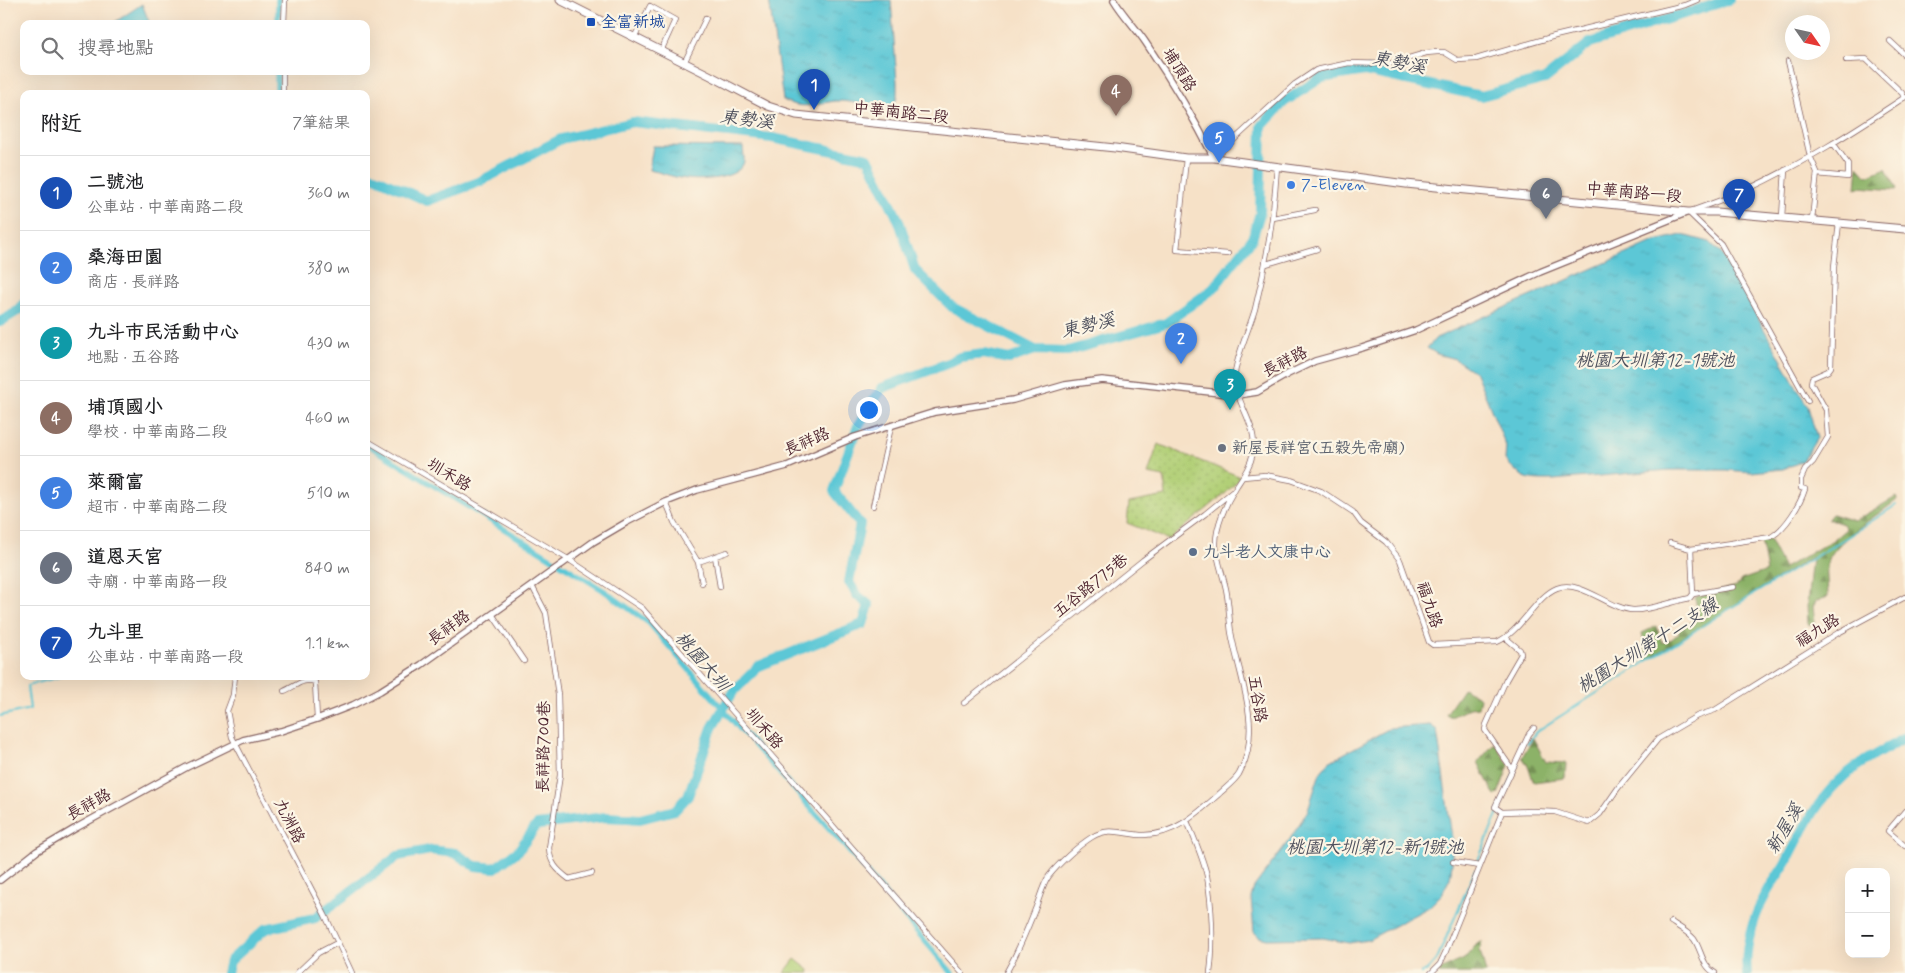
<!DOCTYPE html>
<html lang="zh-TW">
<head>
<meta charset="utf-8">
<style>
  :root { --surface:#fff; --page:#f2f2f2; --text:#202124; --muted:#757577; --line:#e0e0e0; --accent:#2563eb }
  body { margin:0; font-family:Mynerve,"LXGW WenKai TC",sans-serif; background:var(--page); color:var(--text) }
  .controls { position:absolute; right:15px; bottom:15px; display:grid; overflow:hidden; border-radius:10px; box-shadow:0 5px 20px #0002 }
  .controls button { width:45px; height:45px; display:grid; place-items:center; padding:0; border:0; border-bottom:1px solid var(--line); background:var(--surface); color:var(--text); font:25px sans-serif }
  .compass { position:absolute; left:1785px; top:15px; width:45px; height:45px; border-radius:50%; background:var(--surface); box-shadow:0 5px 20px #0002; rotate:124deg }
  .you { position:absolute; left:868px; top:409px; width:18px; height:18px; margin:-12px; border:4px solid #fff; border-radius:50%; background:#1a73e8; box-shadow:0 0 0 8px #1a73e833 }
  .badge { display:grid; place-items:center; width:32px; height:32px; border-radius:50%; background:var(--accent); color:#fff; font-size:16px; font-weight:700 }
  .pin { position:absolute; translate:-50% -41px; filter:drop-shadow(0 1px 2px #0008) }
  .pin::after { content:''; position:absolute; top:26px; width:18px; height:15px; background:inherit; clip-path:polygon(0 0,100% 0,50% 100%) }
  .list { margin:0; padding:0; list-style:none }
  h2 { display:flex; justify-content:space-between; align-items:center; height:65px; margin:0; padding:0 20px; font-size:21px }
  h2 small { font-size:16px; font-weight:400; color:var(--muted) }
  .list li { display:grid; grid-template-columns:32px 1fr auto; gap:15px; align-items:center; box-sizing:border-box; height:75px; padding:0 20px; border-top:1px solid var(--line) }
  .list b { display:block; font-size:19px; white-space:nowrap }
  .list p { margin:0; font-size:16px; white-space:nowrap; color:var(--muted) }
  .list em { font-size:16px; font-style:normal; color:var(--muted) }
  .icon { flex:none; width:28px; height:28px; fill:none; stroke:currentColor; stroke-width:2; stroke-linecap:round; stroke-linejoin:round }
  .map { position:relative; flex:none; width:1905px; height:973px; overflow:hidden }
  .search { position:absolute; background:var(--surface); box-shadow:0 5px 20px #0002; left:20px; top:20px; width:350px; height:55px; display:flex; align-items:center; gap:12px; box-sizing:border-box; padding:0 18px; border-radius:10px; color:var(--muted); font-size:19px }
  .panel { position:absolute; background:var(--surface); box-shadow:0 5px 20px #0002; left:20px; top:90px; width:350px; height:590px; border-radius:10px }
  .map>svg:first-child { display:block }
</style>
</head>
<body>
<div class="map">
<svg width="1905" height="973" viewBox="0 0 1905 973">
  <defs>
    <pattern id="forest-firs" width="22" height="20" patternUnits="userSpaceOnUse" patternTransform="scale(1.25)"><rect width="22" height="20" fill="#8cb267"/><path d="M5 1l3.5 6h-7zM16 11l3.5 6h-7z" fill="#749055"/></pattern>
    <pattern id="park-dots" width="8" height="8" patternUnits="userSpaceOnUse" patternTransform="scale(1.25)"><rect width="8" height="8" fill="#b1cf76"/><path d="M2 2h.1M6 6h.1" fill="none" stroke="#9ab166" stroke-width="1.8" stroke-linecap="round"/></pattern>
    <pattern id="water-ripples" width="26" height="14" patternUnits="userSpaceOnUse" patternTransform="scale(1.25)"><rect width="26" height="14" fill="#5cc7d6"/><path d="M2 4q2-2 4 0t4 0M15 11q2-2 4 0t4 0" fill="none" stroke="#52aab8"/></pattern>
  </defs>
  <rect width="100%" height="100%" fill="#fcf5e5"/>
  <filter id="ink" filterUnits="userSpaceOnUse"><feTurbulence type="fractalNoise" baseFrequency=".02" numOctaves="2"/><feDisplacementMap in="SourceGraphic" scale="10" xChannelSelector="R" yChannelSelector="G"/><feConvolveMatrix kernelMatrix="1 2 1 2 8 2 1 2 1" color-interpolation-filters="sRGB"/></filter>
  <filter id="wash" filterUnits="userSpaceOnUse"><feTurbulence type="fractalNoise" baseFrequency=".0096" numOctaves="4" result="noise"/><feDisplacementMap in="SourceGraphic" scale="20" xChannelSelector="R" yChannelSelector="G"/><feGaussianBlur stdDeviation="1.12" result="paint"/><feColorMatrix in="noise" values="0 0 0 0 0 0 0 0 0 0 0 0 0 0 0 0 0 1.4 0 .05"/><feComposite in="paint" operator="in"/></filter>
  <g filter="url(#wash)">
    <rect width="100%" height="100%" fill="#f6e1c7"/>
    <path fill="#b1cf76" stroke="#7e7750" d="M 795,959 L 809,970 L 810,973 L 784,973 Z"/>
    <path fill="url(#forest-firs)" stroke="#6b6849" d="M 1858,166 L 1867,176 L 1886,168 L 1897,189 L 1896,190 L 1859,187 L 1856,188 Z
      M 1896,497 L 1898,499 C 1880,514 1830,543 1827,565 C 1826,575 1828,587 1828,597 L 1816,601 L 1813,607 L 1815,623 L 1808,625 L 1807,604 L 1812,557 L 1647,660 L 1642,633 L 1657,626 L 1659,636 L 1663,643 L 1672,639 L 1679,633 L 1679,629 L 1697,618 L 1698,613 L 1695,598 L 1698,596 L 1737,586 L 1741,580 L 1767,571 L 1761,541 L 1769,539 L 1784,568 L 1833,540 L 1846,529 L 1843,524 L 1828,519 L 1832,514 L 1854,521 Z
      M 1464,688 L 1480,698 L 1478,707 L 1470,708 L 1451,717 L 1446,714 Z
      M 1533,738 L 1546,762 L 1566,763 L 1565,778 L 1534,782 L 1527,764 L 1522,757 Z
      M 1495,743 L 1509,765 L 1498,794 L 1495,796 L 1478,762 Z
      M 1482,941 L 1480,951 L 1486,973 L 1439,973 L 1440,970 L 1464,959 L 1477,944 Z"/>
    <path fill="url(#park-dots)" stroke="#7e7750" d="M 1158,444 L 1241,477 L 1227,492 L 1169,540 L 1127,523 L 1129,503 L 1166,496 L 1164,477 L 1148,474 Z"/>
    <path fill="url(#water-ripples)" stroke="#537380" d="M 769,0 L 891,0 L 897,82 L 897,98 L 893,105 C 873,111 856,100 836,101 C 816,103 804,111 783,100 Z
      M 142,4 L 150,24 L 112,24 Z
      M 653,146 L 743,147 C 743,153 746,161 742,166 C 734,179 700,181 687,179 C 674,178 661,172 649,170 Z
      M 1682,235 L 1710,242 L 1721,253 L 1808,407 L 1817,438 L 1803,461 L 1783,469 L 1751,472 L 1726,470 L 1669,470 L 1553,480 C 1525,480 1524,480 1505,460 L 1506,446 L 1476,373 L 1455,359 L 1437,354 L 1427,348 L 1436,338 L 1655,241 Z
      M 1430,725 L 1437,730 L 1452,838 L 1452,865 L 1450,878 L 1442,894 L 1429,907 L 1368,940 L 1349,943 L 1323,938 L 1267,939 L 1259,937 L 1254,932 L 1251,898 L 1254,887 L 1290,839 L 1307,812 L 1320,773 L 1329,762 L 1390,728 Z"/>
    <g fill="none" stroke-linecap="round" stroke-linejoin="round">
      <path stroke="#5cc7d6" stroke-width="2" d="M 0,716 L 30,709 L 27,686 L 62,676
        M 1527,743 L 1537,731 L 1726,611 L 1849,536 L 1896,505
        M 1477,863 L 1518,764
        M 1421,973 L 1427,970 L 1437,959 L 1475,870"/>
      <path stroke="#5cc7d6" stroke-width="5.5" d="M 278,24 L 278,0
        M 277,94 L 277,71
        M 366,444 L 603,590 L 649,623 L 739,728 L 835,835 L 952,973"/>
      <path stroke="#5cc7d6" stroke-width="10" d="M 366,173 L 427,201 L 479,182 L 561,139 L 633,122 L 772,138 L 868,158 L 899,221 L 915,270 L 952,307 L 1035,350 L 1068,351 L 1166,323 L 1213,289 L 1252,239 L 1260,213 L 1262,126 L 1284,102 L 1321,78 L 1365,71 L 1481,96 L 1545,79 L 1590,43 L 1729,0
        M 0,322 L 19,310 L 24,304
        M 227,973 L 230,961 L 265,929 L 315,918 L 398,856 L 430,850 L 455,853 L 475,866 L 495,868 L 518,851 L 537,825 L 606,817 L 640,819 L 675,810 L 688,796 L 712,728 L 733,692 L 759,666 L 863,624 L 869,605 L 857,595 L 849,582 L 860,524 L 834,491 L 858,426 L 882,388 L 946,364 L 960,357 L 984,354 L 1009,359 L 1035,350
        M 1747,973 C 1744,948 1753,918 1765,896 C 1771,884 1780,873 1787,861 C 1802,832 1815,804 1838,782 C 1857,763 1882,751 1905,738"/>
    </g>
  </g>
  <g filter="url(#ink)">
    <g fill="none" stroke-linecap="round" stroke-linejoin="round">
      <g stroke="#866362" stroke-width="6">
        <path id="minor" d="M 284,24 L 285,0
          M 634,38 L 650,6 L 675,20 L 661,51
          M 1890,41 L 1905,55
          M 1846,60 L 1866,59 L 1902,93 L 1904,98
          M 1788,61 L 1810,156 L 1817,172 L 1812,220
          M 684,63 L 706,18
          M 283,94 L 283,71
          M 1186,158 L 1177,250 L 1228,254
          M 1214,158 L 1295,84 L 1316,70 L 1349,63 L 1389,64 L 1426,53 L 1437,52 L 1444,52 L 1457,60 L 1476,59 L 1555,36 L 1685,5 L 1697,0
          M 1817,174 L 1848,177 L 1848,164 L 1833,143
          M 1782,217 L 1785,170
          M 1273,218 L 1315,210
          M 1266,264 L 1317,249
          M 1808,401 L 1721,244 L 1688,212 C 1708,205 1727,198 1746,190 C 1802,164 1854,131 1905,97
          M 366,440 L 568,559 L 642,608 L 962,973
          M 1243,477 L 1265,475 L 1291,480 L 1321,491 L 1353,512 L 1361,523 L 1386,542 L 1400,560 L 1429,642 L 1433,645 L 1497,642 C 1521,632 1536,596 1557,588 C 1581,579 1609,609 1633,610 C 1647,611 1675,601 1690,598 L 1693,594 L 1733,587
          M 666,502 L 674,522 L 698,562 L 702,583
          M 873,506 L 891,427
          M 1670,543 L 1691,549 L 1771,537 C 1786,528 1800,505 1805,489 L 1801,488 L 1801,479 L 1805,470 L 1813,462 L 1828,437 L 1826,410 L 1811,383 L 1812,378 L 1828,371 L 1831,367 L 1834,267 L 1839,223
          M 1691,549 L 1693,594
          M 715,556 L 720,587
          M 698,562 L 727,552
          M 532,586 L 546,613 L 558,695 L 560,775 L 549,848 C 550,863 557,870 569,879 L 592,873
          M 492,614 L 524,661
          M 1506,638 L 1520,650 L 1521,654 L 1506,680 L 1486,725 L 1485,730 L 1512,769
          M 235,676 L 233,695 L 227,711 L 232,737 L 325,915 L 352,973
          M 284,691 C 295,687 303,677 315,682 L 317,719
          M 964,703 L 1143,560 L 1205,514 L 1232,492
          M 1905,811 L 1888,831 L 1905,846
          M 1502,812 L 1532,811 L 1555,812 L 1589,823 L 1600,814 L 1618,788 L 1658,739 L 1697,716 L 1715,710 L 1838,633 L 1905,597
          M 1502,812 L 1495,807 L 1529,734 L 1534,728
          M 1187,821 C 1194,838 1203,858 1207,876 C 1212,905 1214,944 1210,973
          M 1453,862 L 1480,866
          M 1671,922 C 1679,927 1688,932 1694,939 C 1702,951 1702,966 1715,973
          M 297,973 L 318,953 L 337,943
          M 1006,973 C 1018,952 1027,930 1036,907 C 1040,897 1043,884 1049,876 C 1058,864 1079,845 1092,837 C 1110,826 1125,835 1144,835 C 1174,835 1197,814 1218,795 C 1225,788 1234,782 1239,774 C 1264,729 1239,678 1231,632 C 1229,618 1229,603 1226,589 C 1223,575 1217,560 1216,546 C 1215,527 1226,503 1236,487 C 1243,476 1250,467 1253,453 C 1259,424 1233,402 1235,374 C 1236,357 1250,327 1255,309 C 1267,262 1274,215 1277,166
          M 1431,973 L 1440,964 L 1446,951 L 1502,812"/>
      </g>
      <g stroke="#866362" stroke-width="8">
        <path id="tertiary" d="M 1114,0 C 1123,15 1136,28 1146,43 C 1171,80 1194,118 1214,158
          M 0,880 L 37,851 L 76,828 L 187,767 L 243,740 L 281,731 L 317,719 L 353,705 L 380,691 L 421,665 L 593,542 L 627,522 L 666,502 L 697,490 L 787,466 L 855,437 L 935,412 L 1013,400 L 1065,385 L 1102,380 L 1238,395 L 1257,392 L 1288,374 L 1315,361 L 1362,348 L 1416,330 L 1540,272 L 1686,213"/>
      </g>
      <g stroke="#866362" stroke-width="9">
        <path id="secondary" d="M 560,0 L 709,75 L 768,106 L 796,115 L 1115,148 L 1186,158 L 1214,158 L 1406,184 L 1688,212 L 1716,212 L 1905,229"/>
      </g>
      <use href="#minor" stroke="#fff" stroke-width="4.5"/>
      <use href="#tertiary" stroke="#fff" stroke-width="5.5"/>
      <use href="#secondary" stroke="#fff" stroke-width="7"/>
    </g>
  </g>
  <rect fill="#1a4fb4" stroke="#fcf5e5" stroke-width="2" x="586" y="17" width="10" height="10" rx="2.5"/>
  <circle fill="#3f7fe0" stroke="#fcf5e5" stroke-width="2" cx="1291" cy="185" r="5"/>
  <circle fill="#6b7280" stroke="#fcf5e5" stroke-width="2" cx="1222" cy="448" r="5"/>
  <circle fill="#5c6f8a" stroke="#fcf5e5" stroke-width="2" cx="1193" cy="552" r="5"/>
  <g text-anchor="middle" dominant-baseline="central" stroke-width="4.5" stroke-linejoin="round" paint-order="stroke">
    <g font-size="16" fill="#164399" stroke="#fcf5e5" text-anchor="start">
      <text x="601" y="22">全富新城</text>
    </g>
    <g font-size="16" fill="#4a1f2b" stroke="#fcf5e5">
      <text transform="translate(1179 70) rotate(58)">埔頂路</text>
      <text transform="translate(901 113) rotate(6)">中華南路二段</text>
      <text transform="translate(1634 193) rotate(5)">中華南路一段</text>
      <text transform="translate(1285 362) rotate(-27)">長祥路</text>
      <text transform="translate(807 442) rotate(-23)">長祥路</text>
      <text transform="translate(449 475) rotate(31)">圳禾路</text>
      <text transform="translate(1091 586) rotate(-39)">五谷路775巷</text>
      <text transform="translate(1429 605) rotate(71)">福九路</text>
      <text transform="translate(449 628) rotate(-36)">長祥路</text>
      <text transform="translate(1818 631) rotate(-32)">福九路</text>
      <text transform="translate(1257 699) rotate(81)">五谷路</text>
      <text transform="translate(764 729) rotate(49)">圳禾路</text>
      <text transform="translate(544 747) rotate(-89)">長祥路700巷</text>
      <text transform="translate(89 805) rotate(-29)">長祥路</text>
      <text transform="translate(289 821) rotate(63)">九洲路</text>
    </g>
    <g font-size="16" fill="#366cbe" stroke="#fcf5e5" text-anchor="start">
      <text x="1301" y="185">7-Eleven</text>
    </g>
    <g font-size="16" fill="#5b616d" stroke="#fcf5e5" text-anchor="start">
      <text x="1232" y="448">新屋長祥宮(五穀先帝廟)</text>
    </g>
    <g font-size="16" fill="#4e5e75" stroke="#fcf5e5" text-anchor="start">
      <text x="1203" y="552">九斗老人文康中心</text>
    </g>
    <g font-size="18" font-style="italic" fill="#4f515e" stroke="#fcf5e5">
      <text transform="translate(1399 63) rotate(11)">東勢溪</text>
      <text transform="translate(747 120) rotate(7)">東勢溪</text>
      <text transform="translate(1088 326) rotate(-13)">東勢溪</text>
      <text x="1655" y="361">桃園大圳第12-1號池</text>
      <text transform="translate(1648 646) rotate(-32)">桃園大圳第十二支線</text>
      <text transform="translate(702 662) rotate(49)">桃園大圳</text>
      <text transform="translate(1785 829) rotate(-59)">新屋溪</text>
      <text x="1375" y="848">桃園大圳第12-新1號池</text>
    </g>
  </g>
</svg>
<div class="controls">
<button>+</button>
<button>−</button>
</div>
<svg class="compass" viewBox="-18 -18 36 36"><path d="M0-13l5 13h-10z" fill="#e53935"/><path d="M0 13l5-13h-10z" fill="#757577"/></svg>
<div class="you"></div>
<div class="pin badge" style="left:814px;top:110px;background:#1a4fb4">1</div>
<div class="pin badge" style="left:1181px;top:364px;background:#3f7fe0">2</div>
<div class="pin badge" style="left:1230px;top:410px;background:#0f9aa8">3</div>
<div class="pin badge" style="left:1116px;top:116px;background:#8d6e63">4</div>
<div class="pin badge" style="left:1219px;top:163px;background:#3f7fe0">5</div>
<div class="pin badge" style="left:1546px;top:219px;background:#6b7280">6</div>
<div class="pin badge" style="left:1739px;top:220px;background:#1a4fb4">7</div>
<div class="search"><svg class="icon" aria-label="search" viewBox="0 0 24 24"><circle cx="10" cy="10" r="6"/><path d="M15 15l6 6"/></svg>搜尋地點</div>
<section class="panel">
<h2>附近<small>7筆結果</small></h2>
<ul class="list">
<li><span class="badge" style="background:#1a4fb4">1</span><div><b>二號池</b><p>公車站 · 中華南路二段</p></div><em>360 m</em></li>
<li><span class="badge" style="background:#3f7fe0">2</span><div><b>桑海田園</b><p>商店 · 長祥路</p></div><em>380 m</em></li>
<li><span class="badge" style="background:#0f9aa8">3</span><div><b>九斗市民活動中心</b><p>地點 · 五谷路</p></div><em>430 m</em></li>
<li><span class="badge" style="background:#8d6e63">4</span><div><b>埔頂國小</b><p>學校 · 中華南路二段</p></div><em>460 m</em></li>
<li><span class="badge" style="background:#3f7fe0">5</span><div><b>萊爾富</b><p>超市 · 中華南路二段</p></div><em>510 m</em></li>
<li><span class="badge" style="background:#6b7280">6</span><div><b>道恩天宮</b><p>寺廟 · 中華南路一段</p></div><em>840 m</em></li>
<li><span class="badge" style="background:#1a4fb4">7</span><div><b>九斗里</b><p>公車站 · 中華南路一段</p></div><em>1.1 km</em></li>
</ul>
</section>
</div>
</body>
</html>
